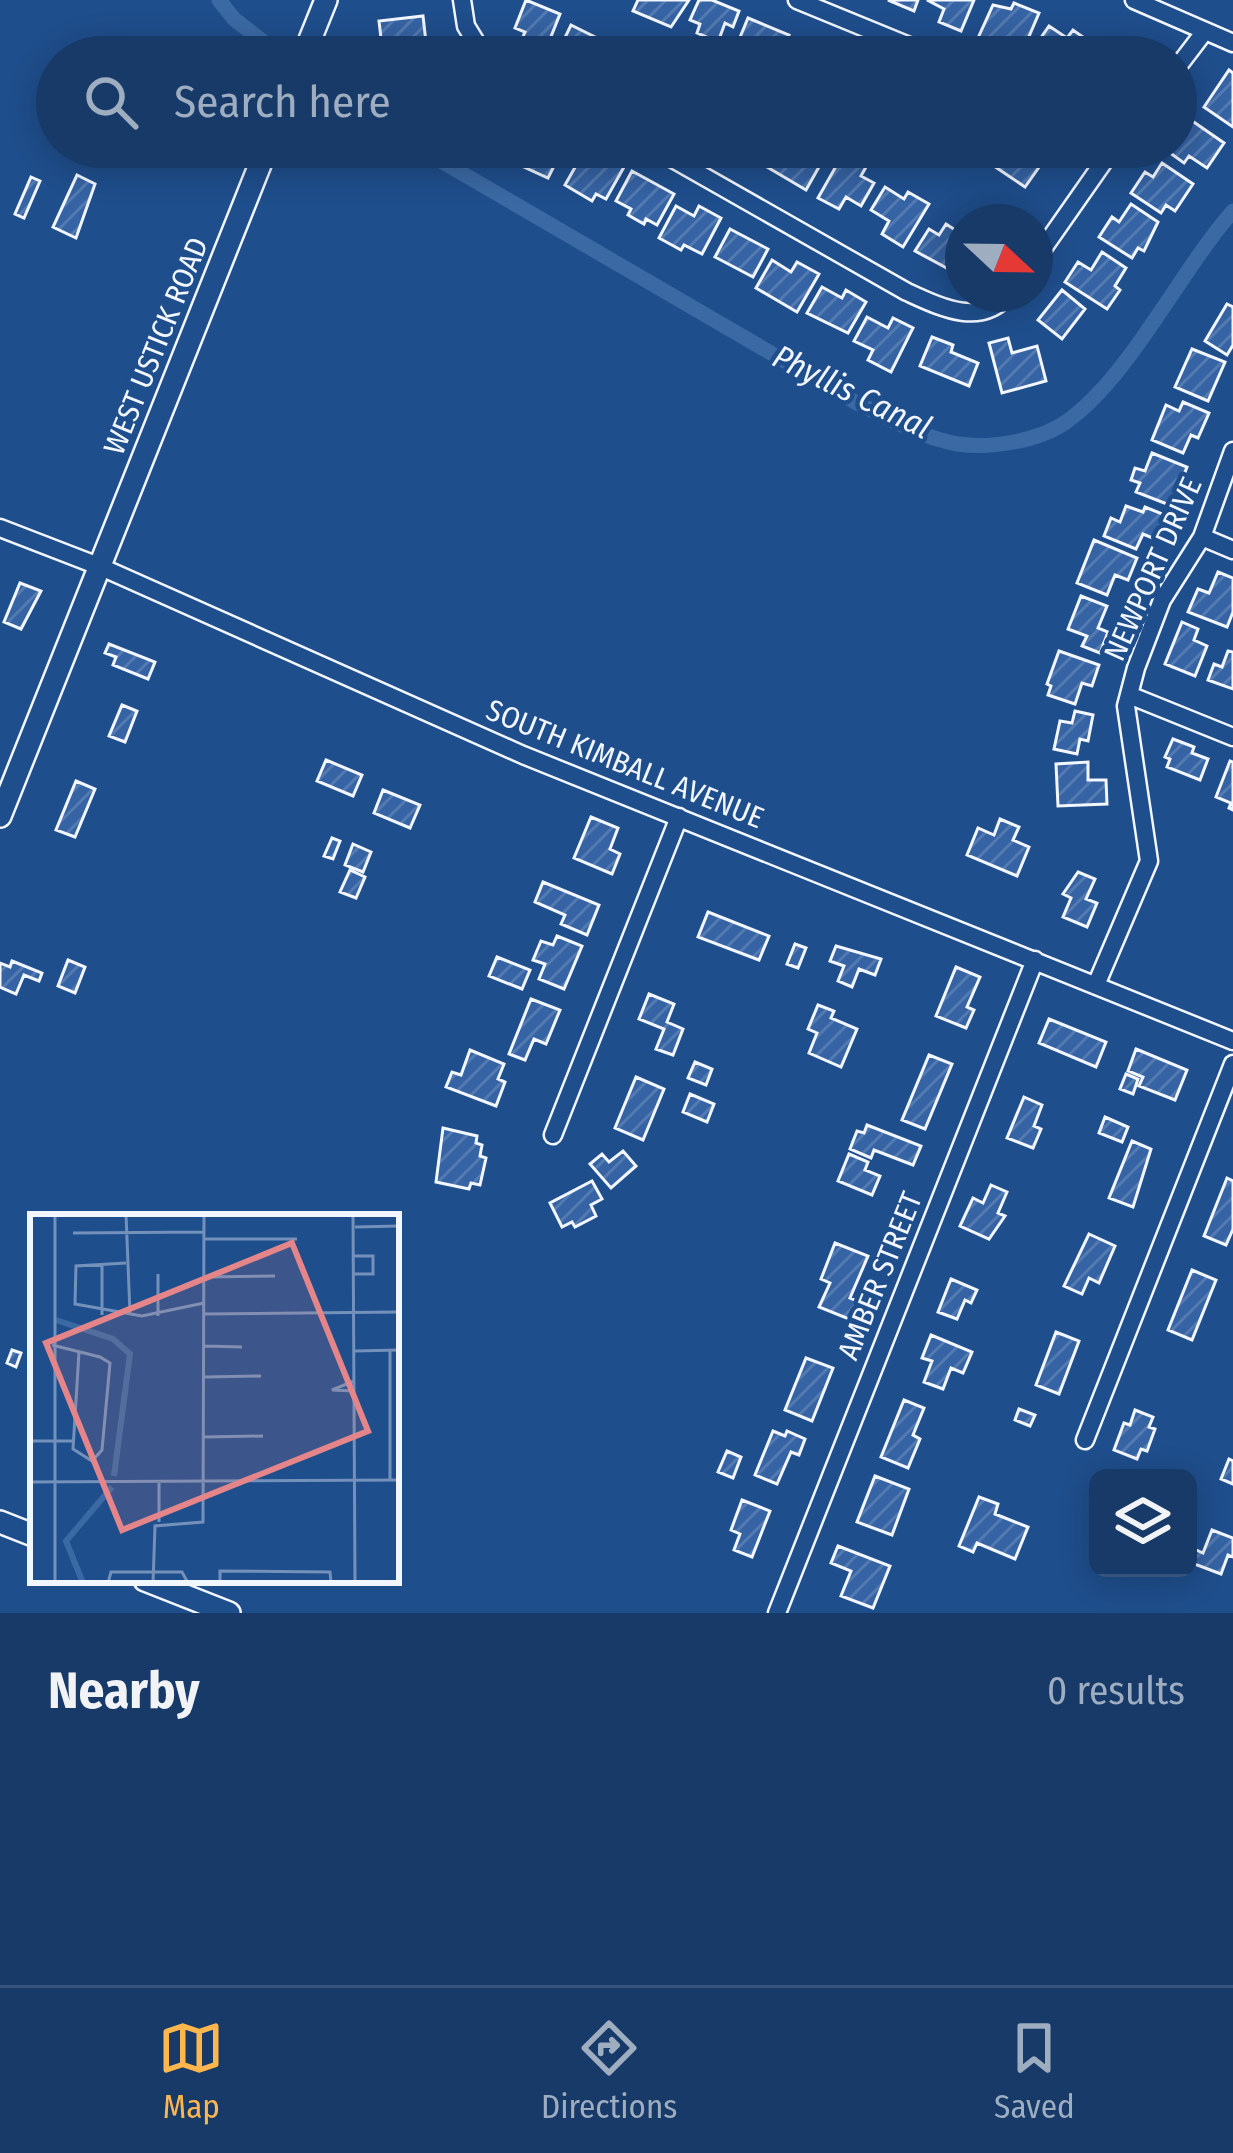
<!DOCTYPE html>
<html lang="en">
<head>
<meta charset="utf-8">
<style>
  :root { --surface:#173a69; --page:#244571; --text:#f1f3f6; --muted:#9eadc0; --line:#36547d; --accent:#ffb74d }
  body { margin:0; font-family:"Fira Sans Condensed",sans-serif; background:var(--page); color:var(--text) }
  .controls { position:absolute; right:36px; bottom:36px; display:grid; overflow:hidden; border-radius:18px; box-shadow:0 6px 30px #0003 }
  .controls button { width:108px; height:108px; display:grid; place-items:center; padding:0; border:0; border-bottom:3px solid var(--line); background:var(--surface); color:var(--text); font:60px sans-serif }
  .compass { position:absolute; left:945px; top:204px; width:108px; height:108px; border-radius:50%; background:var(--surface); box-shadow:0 6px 30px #0003; rotate:112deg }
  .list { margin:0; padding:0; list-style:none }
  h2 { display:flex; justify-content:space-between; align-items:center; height:156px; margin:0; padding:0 48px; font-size:51px }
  h2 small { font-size:39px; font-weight:400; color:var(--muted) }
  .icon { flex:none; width:66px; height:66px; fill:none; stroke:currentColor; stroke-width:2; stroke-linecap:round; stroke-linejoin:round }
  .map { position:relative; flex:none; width:1233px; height:1613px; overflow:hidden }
  .search { position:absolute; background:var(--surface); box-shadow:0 6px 30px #0003; left:36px; right:36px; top:36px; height:132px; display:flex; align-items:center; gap:30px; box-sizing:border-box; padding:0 42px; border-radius:66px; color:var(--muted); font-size:45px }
  .sheet { height:372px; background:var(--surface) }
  nav { display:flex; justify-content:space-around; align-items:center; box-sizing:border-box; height:168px; border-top:3px solid var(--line); background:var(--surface); font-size:33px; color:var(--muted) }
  nav a { display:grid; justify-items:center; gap:6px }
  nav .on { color:var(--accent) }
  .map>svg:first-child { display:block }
</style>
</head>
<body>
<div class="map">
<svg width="1233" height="1613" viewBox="0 0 1233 1613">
  <defs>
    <pattern id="building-hatch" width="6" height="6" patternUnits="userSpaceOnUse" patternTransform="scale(3)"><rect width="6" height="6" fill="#3563a3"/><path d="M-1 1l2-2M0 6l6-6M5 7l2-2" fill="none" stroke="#537ab1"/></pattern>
  </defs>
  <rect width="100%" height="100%" fill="#1f4e8c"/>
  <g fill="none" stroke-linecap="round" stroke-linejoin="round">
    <path stroke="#3b69a3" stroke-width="15" d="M 219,0 L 234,19 L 269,46
      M 417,147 L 855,402 C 888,418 922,438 958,444 C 990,449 1039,441 1066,422 C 1130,377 1179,272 1233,211"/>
  </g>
  <path fill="url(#building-hatch)" stroke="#f2f6ff" stroke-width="3" d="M 526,0 L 560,14 L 546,49 L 522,39 L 525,32 L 515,28 Z
    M 638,0 L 689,0 L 671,27 L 633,11 Z
    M 699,0 L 712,0 L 739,11 L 733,27 L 725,23 L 718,42 L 697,33 L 700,24 L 690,20 Z
    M 888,0 L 918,0 L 914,11 Z
    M 927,0 L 974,0 L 961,31 L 939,22 L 944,9 Z
    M 1014,3 L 1039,13 L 1024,48 L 1005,40 L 1002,48 L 978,38 L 993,5 L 1011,9 Z
    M 423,16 L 427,51 L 389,56 L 388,47 L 382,47 L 379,21 Z
    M 748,18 L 789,35 L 780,57 L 761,57 L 736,47 Z
    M 571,25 L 605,42 L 598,57 L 575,57 L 560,48 Z
    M 1049,26 L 1067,38 L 1073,30 L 1093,44 L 1084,57 L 1046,57 L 1033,49 Z
    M 1118,42 L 1136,55 L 1135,57 L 1116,57 L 1112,51 Z
    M 797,45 L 819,53 L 822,45 L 843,54 L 792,57 Z
    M 1229,70 L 1233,73 L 1233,127 L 1204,107 Z
    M 1188,118 L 1224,143 L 1207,168 L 1189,156 L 1184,163 L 1166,150 L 1176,147 L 1176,135 Z
    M 520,147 L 571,147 L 565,159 L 559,156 L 548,178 L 513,162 Z
    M 732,147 L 760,147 L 753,161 Z
    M 778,147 L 804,147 L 824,158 L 806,190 L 767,167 Z
    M 960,147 L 987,147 L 978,160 Z
    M 1003,147 L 1029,147 L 1025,152 L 1042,163 L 1025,187 L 991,164 Z
    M 843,154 L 866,167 L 861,176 L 874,183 L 861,206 L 846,197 L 839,209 L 818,198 Z
    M 582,155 L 598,164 L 603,155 L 624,167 L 606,199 L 596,194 L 592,201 L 565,185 Z
    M 1162,163 L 1193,184 L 1175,211 L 1166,205 L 1161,213 L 1131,193 L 1145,172 L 1153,177 Z
    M 632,171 L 674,194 L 657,225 L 646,219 L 644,224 L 628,215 L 631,209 L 616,201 Z
    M 77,175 L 95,184 L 76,238 L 53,227 Z
    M 31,177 L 40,181 L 24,218 L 15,214 Z
    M 885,187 L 904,199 L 908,192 L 929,204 L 903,247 L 882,234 L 889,221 L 871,210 Z
    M 1131,204 L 1158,222 L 1144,251 L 1138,248 L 1132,258 L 1099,237 L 1112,217 L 1119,222 Z
    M 676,206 L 694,216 L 699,206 L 721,218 L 702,254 L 684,245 L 681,250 L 659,238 Z
    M 946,224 L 963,235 L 963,262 L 956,273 L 915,251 L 929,229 L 939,235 Z
    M 730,229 L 768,249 L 753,277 L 715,257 Z
    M 1102,252 L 1126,268 L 1115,286 L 1120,290 L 1107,309 L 1065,282 L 1078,262 L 1091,270 Z
    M 772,260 L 791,272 L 797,262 L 819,274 L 797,312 L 756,288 Z
    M 822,287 L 842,298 L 846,290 L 866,302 L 848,333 L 807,313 Z
    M 1062,290 L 1085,309 L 1062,339 L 1038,320 Z
    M 1227,304 L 1233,307 L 1233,345 L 1227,355 L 1205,341 Z
    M 867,317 L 888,328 L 893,318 L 913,328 L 891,372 L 868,360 L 873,350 L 854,341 Z
    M 932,337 L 953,345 L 951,352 L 978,363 L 969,386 L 920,366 Z
    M 1008,338 L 1012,353 L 1037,346 L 1046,381 L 1002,393 L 989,343 Z
    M 1192,349 L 1225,362 L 1208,401 L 1175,387 Z
    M 1183,402 L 1209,413 L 1198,438 L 1191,435 L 1183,453 L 1152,440 L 1166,405 L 1179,411 Z
    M 1152,453 L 1187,467 L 1172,506 L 1136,492 L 1140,483 L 1131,480 L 1135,468 L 1145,471 Z
    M 1126,506 L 1143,512 L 1145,507 L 1165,515 L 1155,539 L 1143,534 L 1136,549 L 1104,536 L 1111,518 L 1120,522 Z
    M 1094,540 L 1137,558 L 1128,580 L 1115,575 L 1107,595 L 1077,583 Z
    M 1218,572 L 1233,578 L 1233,612 L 1227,627 L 1188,612 L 1198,589 L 1209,593 Z
    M 20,583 L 41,591 L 21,629 L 4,622 Z
    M 1081,596 L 1107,606 L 1098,628 L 1108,632 L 1100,653 L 1082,646 L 1087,636 L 1068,629 Z
    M 1182,622 L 1198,629 L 1194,640 L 1207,646 L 1195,676 L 1165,664 Z
    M 109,644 L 155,662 L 148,679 L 113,665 L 116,657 L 105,653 Z
    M 1059,651 L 1099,665 L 1092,686 L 1082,683 L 1075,704 L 1048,695 L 1051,686 L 1047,684 Z
    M 1228,651 L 1233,652 L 1233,689 L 1208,680 L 1214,664 L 1222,667 Z
    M 122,705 L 137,711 L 125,742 L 109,736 Z
    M 1075,711 L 1093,715 L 1088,741 L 1080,739 L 1077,754 L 1054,749 L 1060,721 L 1072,723 Z
    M 1173,739 L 1194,747 L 1192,753 L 1208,759 L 1200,780 L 1167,767 L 1170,759 L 1165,757 Z
    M 326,760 L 362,775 L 353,796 L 317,781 Z
    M 1230,761 L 1233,762 L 1233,810 L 1229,808 L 1231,803 L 1216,797 Z
    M 1088,762 L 1088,780 L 1106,780 L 1107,804 L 1058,806 L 1056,764 Z
    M 76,781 L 95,789 L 75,837 L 56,830 Z
    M 383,790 L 420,805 L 410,828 L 374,813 Z
    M 591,817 L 618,828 L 610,849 L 620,854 L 612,874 L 574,858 Z
    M 1000,819 L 1019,827 L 1013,840 L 1029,847 L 1017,876 L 967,855 L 978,828 L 994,835 Z
    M 332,838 L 340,841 L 333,859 L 324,856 Z
    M 353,844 L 371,852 L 363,872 L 345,865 Z
    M 350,870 L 365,877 L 356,898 L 340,892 Z
    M 1078,872 L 1095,879 L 1086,899 L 1097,903 L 1087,927 L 1063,917 L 1071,898 L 1063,894 Z
    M 543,882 L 599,905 L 587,935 L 561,924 L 565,915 L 535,902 Z
    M 708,912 L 769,936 L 759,960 L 698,937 Z
    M 557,936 L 582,946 L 564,989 L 539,979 L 545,964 L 533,960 L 541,941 L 553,945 Z
    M 795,944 L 806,948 L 798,968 L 787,964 Z
    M 836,946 L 881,959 L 875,975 L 859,969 L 852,987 L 838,981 L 844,966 L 830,961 Z
    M 497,957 L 530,970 L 522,989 L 489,976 Z
    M 68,960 L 85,967 L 75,993 L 58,986 Z
    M 12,961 L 42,973 L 39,981 L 24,975 L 16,994 L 0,987 L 0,963 L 10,967 Z
    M 956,967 L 980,977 L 967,1007 L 974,1010 L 966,1028 L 936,1016 Z
    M 649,994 L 674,1004 L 667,1022 L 683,1029 L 673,1055 L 656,1049 L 664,1029 L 639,1019 Z
    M 531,999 L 560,1010 L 546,1044 L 534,1039 L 525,1060 L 509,1054 Z
    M 818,1005 L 834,1011 L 831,1018 L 857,1029 L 841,1067 L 809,1053 L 817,1033 L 808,1029 Z
    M 1049,1019 L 1106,1042 L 1096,1067 L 1039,1043 Z
    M 1136,1049 L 1187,1070 L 1175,1100 L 1139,1086 L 1143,1077 L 1128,1071 Z
    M 470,1050 L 504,1064 L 498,1079 L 505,1082 L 496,1106 L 446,1087 L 452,1072 L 461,1075 Z
    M 929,1055 L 952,1064 L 925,1129 L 902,1120 Z
    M 695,1062 L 712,1069 L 706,1085 L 688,1078 Z
    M 1126,1074 L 1138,1079 L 1133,1094 L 1120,1089 Z
    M 636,1077 L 664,1089 L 643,1140 L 615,1128 Z
    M 690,1094 L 714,1104 L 707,1122 L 683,1112 Z
    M 1024,1097 L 1042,1105 L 1034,1126 L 1041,1129 L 1033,1148 L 1007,1138 Z
    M 1105,1117 L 1128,1127 L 1122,1142 L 1099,1133 Z
    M 867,1125 L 921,1146 L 913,1165 L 874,1150 L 871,1158 L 850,1149 L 857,1131 L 864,1133 Z
    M 443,1128 L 477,1136 L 476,1143 L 482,1145 L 480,1156 L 486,1158 L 480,1185 L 471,1183 L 469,1189 L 436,1182 Z
    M 1132,1141 L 1151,1149 L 1133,1207 L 1109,1198 Z
    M 623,1151 L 636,1166 L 611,1188 L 590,1164 L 602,1154 L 609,1162 Z
    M 849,1154 L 868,1162 L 865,1170 L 880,1176 L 872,1195 L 838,1181 Z
    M 1227,1178 L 1233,1181 L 1233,1229 L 1226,1245 L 1204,1236 Z
    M 592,1181 L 602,1199 L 591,1205 L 596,1216 L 575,1227 L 572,1222 L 562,1227 L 550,1203 Z
    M 991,1185 L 1007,1192 L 998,1213 L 1005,1216 L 989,1239 L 960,1226 L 973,1198 L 983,1203 Z
    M 1089,1234 L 1115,1246 L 1099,1283 L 1089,1278 L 1082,1294 L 1064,1286 Z
    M 835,1243 L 868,1256 L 850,1298 L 871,1307 L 864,1325 L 819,1307 L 830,1283 L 821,1279 Z
    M 1192,1270 L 1216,1280 L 1192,1340 L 1168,1330 Z
    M 951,1279 L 977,1290 L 971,1303 L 965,1300 L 957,1319 L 938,1312 Z
    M 1056,1332 L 1079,1341 L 1059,1394 L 1036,1385 Z
    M 931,1335 L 972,1352 L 963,1373 L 951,1368 L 943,1389 L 924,1382 L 932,1361 L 922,1358 Z
    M 12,1350 L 21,1353 L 16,1367 L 7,1363 Z
    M 806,1358 L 833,1368 L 812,1421 L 785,1410 Z
    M 904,1400 L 924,1408 L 913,1435 L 920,1439 L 908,1468 L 881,1457 Z
    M 1019,1409 L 1035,1415 L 1030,1426 L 1015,1420 Z
    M 1135,1410 L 1153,1417 L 1149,1427 L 1155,1429 L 1147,1451 L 1141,1449 L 1137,1459 L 1114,1450 L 1124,1423 L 1130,1425 Z
    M 773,1431 L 785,1436 L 787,1431 L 805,1439 L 799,1455 L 791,1452 L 777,1484 L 755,1475 Z
    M 727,1451 L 741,1457 L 733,1478 L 718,1472 Z
    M 1229,1459 L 1233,1461 L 1233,1484 L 1221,1479 Z
    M 875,1476 L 909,1489 L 892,1535 L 857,1522 Z
    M 979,1497 L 998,1504 L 995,1514 L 1028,1527 L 1015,1559 L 977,1543 L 973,1552 L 959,1546 Z
    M 742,1500 L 770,1511 L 752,1557 L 734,1550 L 740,1534 L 731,1530 Z
    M 1212,1530 L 1233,1538 L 1233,1557 L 1228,1555 L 1221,1574 L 1189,1562 L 1194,1549 L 1203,1553 Z
    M 838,1546 L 890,1566 L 873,1608 L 841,1596 L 851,1571 L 831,1563 Z"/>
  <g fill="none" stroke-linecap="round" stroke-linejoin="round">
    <g stroke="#f2f6ff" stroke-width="21">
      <path id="minor" d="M 462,0 L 466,26 L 485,57
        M 797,0 L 936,57
        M 1134,0 L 1233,43
        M 1176,69 L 1205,31
        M 652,147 L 907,292 C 940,307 981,328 1009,294
        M 1035,260 L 1114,147
        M 0,528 L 101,567 L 523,755 L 1233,1041
        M 1202,537 L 1233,550
        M 1129,695 L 1233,737
        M 1096,985 L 1149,861 L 1126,706 L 1136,668 L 1162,600 L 1202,537 L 1233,451
        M 553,1135 L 679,817
        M 1085,1440 L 1233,1064
        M 777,1613 L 1035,960"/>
    </g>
    <g stroke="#f2f6ff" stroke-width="26">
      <path id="major" d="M 303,57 L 326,0
        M 0,816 L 267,147
        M 0,1522 L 33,1535
        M 145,1580 L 229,1613"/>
    </g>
    <use href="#minor" stroke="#1f4e8c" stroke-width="16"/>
    <use href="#major" stroke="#1f4e8c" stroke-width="21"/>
  </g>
  <g text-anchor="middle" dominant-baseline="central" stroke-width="9" stroke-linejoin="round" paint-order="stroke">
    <g font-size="30" fill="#f2f6ff" stroke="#1f4e8c">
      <text transform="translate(156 346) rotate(-68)">WEST USTICK ROAD</text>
      <text transform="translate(1153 569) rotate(-66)">NEWPORT DRIVE</text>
      <text transform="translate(625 764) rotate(22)">SOUTH KIMBALL AVENUE</text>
      <text transform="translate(880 1276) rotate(-68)">AMBER STREET</text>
    </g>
    <g font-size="33" font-style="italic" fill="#f2f6ff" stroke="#1f4e8c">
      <text transform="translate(852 392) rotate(26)">Phyllis Canal</text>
    </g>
  </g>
  <g transform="translate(30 1214)">
    <rect width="369" height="369" fill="#1f4e8c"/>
    <path fill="none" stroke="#3b69a3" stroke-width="6" d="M 26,106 L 83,125 L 100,140 L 84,262M 53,369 L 36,327 L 82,273"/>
    <path fill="none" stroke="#7391ba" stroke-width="3" d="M 25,0 L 25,369M 96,0 L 100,100M 323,0 L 325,369M 325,13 L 369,12M 43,19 L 175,18M 175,25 L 267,25M 323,42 L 343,42 L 343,60 L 324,60M 96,49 L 46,52 L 45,90 L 112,102 L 174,89M 72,51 L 72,101M 175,63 L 245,62M 174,100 L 369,98M 128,102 L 128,60M 22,131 L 70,143 L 80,149 L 72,236 L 62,247 L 43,235 L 49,138M 174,132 L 212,133M 360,136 L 360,266M 325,137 L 369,136M 175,163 L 231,162M 324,167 L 302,176 L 324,177M 174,223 L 233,222M 0,227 L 43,227M 0,268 L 369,266M 129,308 L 129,266M 78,369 L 81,358 L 152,358 L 158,369M 123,369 L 125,312 L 173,308 L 174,0M 190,369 L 190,357 L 300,358 L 301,369"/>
    <path fill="#e38589" fill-opacity="0.15" stroke="#e38589" stroke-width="6" d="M 262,29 L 338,217 L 92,316 L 16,129 Z"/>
    <rect width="369" height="369" fill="none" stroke="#f2f6ff" stroke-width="6"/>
  </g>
</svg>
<div class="controls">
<button><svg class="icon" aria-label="layers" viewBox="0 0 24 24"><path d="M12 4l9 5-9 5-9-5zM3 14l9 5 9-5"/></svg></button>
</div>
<svg class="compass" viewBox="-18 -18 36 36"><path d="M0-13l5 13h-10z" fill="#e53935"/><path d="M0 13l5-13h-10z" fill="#9eadc0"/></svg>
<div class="search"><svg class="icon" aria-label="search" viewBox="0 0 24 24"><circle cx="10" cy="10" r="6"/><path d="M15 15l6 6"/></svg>Search here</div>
</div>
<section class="sheet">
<h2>Nearby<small>0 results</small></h2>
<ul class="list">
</ul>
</section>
<nav>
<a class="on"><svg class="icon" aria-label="map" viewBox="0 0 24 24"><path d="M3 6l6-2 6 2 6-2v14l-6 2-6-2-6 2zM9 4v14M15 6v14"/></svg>Map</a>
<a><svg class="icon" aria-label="directions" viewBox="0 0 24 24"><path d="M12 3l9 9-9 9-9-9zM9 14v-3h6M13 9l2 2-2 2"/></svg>Directions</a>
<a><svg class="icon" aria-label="saved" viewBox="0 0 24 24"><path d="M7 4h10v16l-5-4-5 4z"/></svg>Saved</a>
</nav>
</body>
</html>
